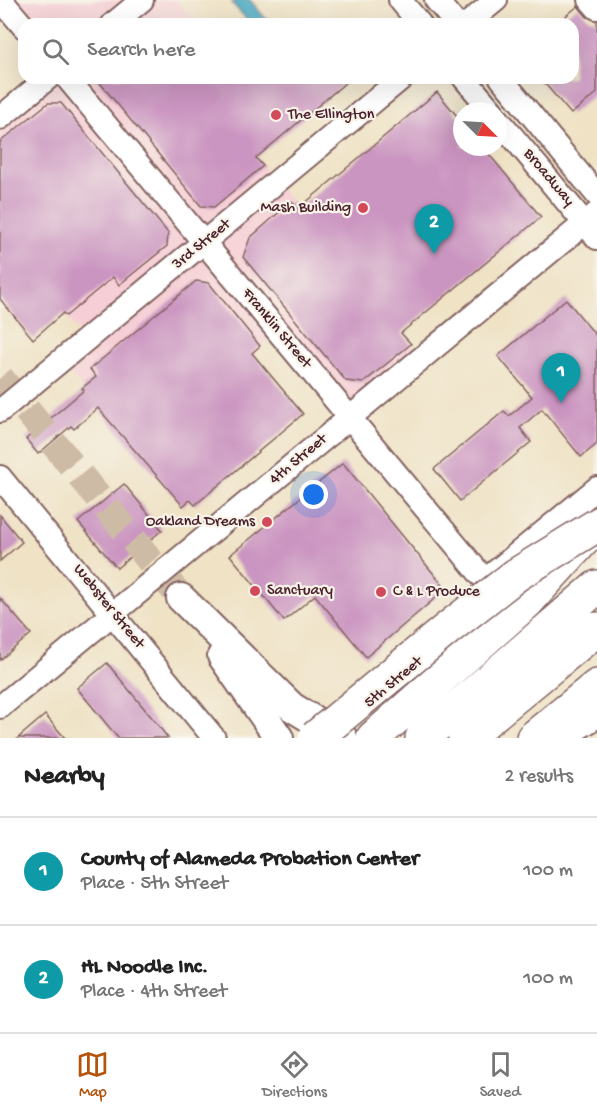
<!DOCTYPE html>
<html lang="en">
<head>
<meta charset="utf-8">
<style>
  :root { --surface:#fff; --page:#f2f2f2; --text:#222; --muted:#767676; --line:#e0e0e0; --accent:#b45309 }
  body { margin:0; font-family:"Gochi Hand",sans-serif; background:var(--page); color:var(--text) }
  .compass { position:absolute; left:453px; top:102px; width:54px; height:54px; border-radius:50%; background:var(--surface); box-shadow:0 6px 24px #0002; rotate:114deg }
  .you { position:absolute; left:314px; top:495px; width:21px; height:21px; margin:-15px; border:4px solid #fff; border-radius:50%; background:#1a73e8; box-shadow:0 0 0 9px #1a73e833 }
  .badge { display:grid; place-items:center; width:39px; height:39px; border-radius:50%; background:var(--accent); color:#fff; font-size:20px; font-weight:700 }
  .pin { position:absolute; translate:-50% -50px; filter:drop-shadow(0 2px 3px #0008) }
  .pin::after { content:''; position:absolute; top:32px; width:21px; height:18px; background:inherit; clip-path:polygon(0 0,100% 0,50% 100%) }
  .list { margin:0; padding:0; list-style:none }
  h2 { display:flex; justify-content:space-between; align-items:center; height:78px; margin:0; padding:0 24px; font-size:26px }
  h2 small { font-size:20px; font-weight:400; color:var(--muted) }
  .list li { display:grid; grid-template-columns:39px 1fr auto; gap:18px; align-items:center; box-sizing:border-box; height:108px; padding:0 24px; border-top:2px solid var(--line) }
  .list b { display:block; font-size:22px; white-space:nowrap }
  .list p { margin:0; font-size:20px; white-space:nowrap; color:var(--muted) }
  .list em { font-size:20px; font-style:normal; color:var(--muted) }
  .icon { flex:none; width:33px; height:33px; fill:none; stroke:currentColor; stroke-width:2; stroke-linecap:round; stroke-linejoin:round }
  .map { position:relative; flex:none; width:597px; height:738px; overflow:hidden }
  .search { position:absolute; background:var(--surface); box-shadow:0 6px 24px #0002; left:18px; right:18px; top:18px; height:66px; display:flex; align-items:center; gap:15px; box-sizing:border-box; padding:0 21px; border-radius:18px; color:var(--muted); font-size:22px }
  .sheet { height:294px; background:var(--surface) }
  nav { display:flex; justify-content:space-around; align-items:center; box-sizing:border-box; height:84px; border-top:2px solid var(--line); background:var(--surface); font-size:16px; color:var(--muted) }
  nav a { display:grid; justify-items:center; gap:3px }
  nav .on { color:var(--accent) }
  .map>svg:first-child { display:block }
</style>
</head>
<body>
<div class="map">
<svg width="597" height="738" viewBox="0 0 597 738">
  <rect width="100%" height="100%" fill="#f7f3e8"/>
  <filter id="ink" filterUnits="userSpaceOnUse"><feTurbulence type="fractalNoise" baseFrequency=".0167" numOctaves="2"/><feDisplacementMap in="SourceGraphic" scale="12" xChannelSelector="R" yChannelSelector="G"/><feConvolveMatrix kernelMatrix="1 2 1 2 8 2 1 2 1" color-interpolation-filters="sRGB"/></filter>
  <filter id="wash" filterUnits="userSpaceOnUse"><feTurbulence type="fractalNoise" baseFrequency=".008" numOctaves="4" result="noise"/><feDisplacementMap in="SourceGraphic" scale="24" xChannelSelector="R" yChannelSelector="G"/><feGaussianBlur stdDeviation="1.35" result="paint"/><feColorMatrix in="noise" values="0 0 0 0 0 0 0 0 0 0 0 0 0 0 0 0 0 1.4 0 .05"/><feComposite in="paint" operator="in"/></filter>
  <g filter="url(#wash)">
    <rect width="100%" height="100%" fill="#efe2c5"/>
    <path fill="#f6cfd6" d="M 17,0 L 177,0 L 197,24 L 38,24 Z
      M 62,78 L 227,78 L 205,97 L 417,352 L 352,405 L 286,326 L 134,451 L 68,371 L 93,349 L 15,255 L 0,267 L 0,129 Z"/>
    <path fill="#42a7c2" stroke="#466376" stroke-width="1.5" d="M 236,0 L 250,0 L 270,24 L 251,24 L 232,3 Z"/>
    <g id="blocks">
      <path fill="#cb95c1" d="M 578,6 L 587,17 L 597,21 L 597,93 L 571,114 L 540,78 L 573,78 L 573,24 L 556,24 Z
        M 96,78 L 351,78 L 256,158 L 263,166 L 214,207 L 201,206 Z
        M 437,92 L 462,122 L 462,147 L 483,147 L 541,217 L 401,333 L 411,344 L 363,383 L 346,381 L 243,257 L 250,238 L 292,201 L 298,209 Z
        M 48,103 L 61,103 L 168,233 L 167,246 L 119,285 L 113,277 L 66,316 L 63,313 L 33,339 L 0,299 L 0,142 Z
        M 196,281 L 209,283 L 260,346 L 252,353 L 303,414 L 195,505 L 190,500 L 183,506 L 98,408 L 74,429 L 71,426 L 38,454 L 26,439 L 84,390 L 82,388 L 96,377 L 90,369 Z
        M 566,299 L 597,337 L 597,444 L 581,457 L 542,409 L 520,428 L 531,442 L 460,501 L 434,469 L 504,411 L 509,416 L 532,397 L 498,356 Z
        M 343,463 L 446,589 L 366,657 L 315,595 L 284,621 L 230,555 Z
        M 124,484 L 162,530 L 117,568 L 78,522 Z
        M 0,515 L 22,542 L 0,561 Z
        M 0,598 L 31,634 L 0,660 Z
        M 107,663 L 157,724 L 168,738 L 118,738 L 77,688 Z
        M 45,715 L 65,738 L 18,738 Z"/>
    </g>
  </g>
  <g filter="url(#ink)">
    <use href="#blocks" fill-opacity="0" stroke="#846361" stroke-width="1.5"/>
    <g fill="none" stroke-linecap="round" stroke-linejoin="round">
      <path stroke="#cebba6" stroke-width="28" stroke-dasharray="28 14" stroke-linecap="butt" d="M 0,378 L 181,598"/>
      <g stroke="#846361" stroke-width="26">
        <path id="minor" d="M 1,0 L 24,27
          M 400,0 L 420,24
          M 436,0 L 456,24
          M 590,0 L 597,8
          M 113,24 L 142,0
          M 467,24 L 496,0
          M 67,78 L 485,580
          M 464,78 L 492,111
          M 501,78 L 597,195
          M 0,118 L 48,78
          M 498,119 L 597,238
          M 0,411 L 402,78
          M 0,477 L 214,738
          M 489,577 L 597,488
          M 0,707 L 597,213"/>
      </g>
      <g stroke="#846361" stroke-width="32">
        <path id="major" d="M 181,598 L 292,707 L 343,738
          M 222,656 L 279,738
          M 557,738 L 597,713"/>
      </g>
      <g stroke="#846361" stroke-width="36">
        <path id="highway" d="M 373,738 L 527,602 L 586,537
          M 422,738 L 597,587
          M 465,738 L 597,629
          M 533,738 L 597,686"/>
      </g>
      <use href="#minor" stroke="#fff" stroke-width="22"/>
      <use href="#major" stroke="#fff" stroke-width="28"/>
      <use href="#highway" stroke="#fff" stroke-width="33"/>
      <g stroke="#846361" stroke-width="36" stroke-linecap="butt">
        <path id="highway-bridge" d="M 315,738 L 447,629 L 516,575 L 597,525"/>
      </g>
      <use href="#highway-bridge" stroke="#fff" stroke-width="33"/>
    </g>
  </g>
  <g fill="#d1495b" stroke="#f7f3e8" stroke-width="2">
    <circle cx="276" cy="115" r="6"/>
    <circle cx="363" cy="208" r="6"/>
    <circle cx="267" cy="522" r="6"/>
    <circle cx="255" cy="591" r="6"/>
    <circle cx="381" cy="592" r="6"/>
  </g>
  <g text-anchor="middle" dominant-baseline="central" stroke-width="4.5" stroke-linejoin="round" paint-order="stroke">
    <g font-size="16" fill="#4a1f2b" stroke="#f7f3e8" text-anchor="start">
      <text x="288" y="115">The Ellington</text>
      <text x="351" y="208" text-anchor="end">Mash Building</text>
      <text x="255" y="522" text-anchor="end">Oakland Dreams</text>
      <text x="267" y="591">Sanctuary</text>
      <text x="393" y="592">C &amp; L Produce</text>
    </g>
    <g font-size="16" fill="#4a1f2b" stroke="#f7f3e8">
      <text transform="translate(548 178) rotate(50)">Broadway</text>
      <text transform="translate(202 245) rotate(-39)">3rd Street</text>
      <text transform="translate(276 329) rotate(50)">Franklin Street</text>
      <text transform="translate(299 460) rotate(-40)">4th Street</text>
      <text transform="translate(108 607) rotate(51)">Webster Street</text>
      <text transform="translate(394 683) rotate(-40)">5th Street</text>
    </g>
  </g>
</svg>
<svg class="compass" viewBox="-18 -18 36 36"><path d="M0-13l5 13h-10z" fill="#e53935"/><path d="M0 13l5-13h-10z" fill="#767676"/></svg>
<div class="you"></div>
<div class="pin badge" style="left:561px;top:403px;background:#0f9aa8">1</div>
<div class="pin badge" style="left:434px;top:254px;background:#0f9aa8">2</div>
<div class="search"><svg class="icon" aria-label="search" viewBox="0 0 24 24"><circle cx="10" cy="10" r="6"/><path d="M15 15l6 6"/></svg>Search here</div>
</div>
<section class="sheet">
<h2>Nearby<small>2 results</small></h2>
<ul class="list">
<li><span class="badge" style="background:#0f9aa8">1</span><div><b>County of Alameda Probation Center</b><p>Place · 5th Street</p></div><em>100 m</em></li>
<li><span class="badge" style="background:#0f9aa8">2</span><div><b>HL Noodle Inc.</b><p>Place · 4th Street</p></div><em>100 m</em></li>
</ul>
</section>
<nav>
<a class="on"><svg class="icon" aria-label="map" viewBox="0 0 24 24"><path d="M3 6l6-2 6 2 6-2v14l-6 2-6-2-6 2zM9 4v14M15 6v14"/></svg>Map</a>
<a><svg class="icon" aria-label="directions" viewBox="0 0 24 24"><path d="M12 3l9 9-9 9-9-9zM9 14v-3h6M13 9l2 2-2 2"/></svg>Directions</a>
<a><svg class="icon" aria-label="saved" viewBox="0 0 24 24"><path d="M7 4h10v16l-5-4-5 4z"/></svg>Saved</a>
</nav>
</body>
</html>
